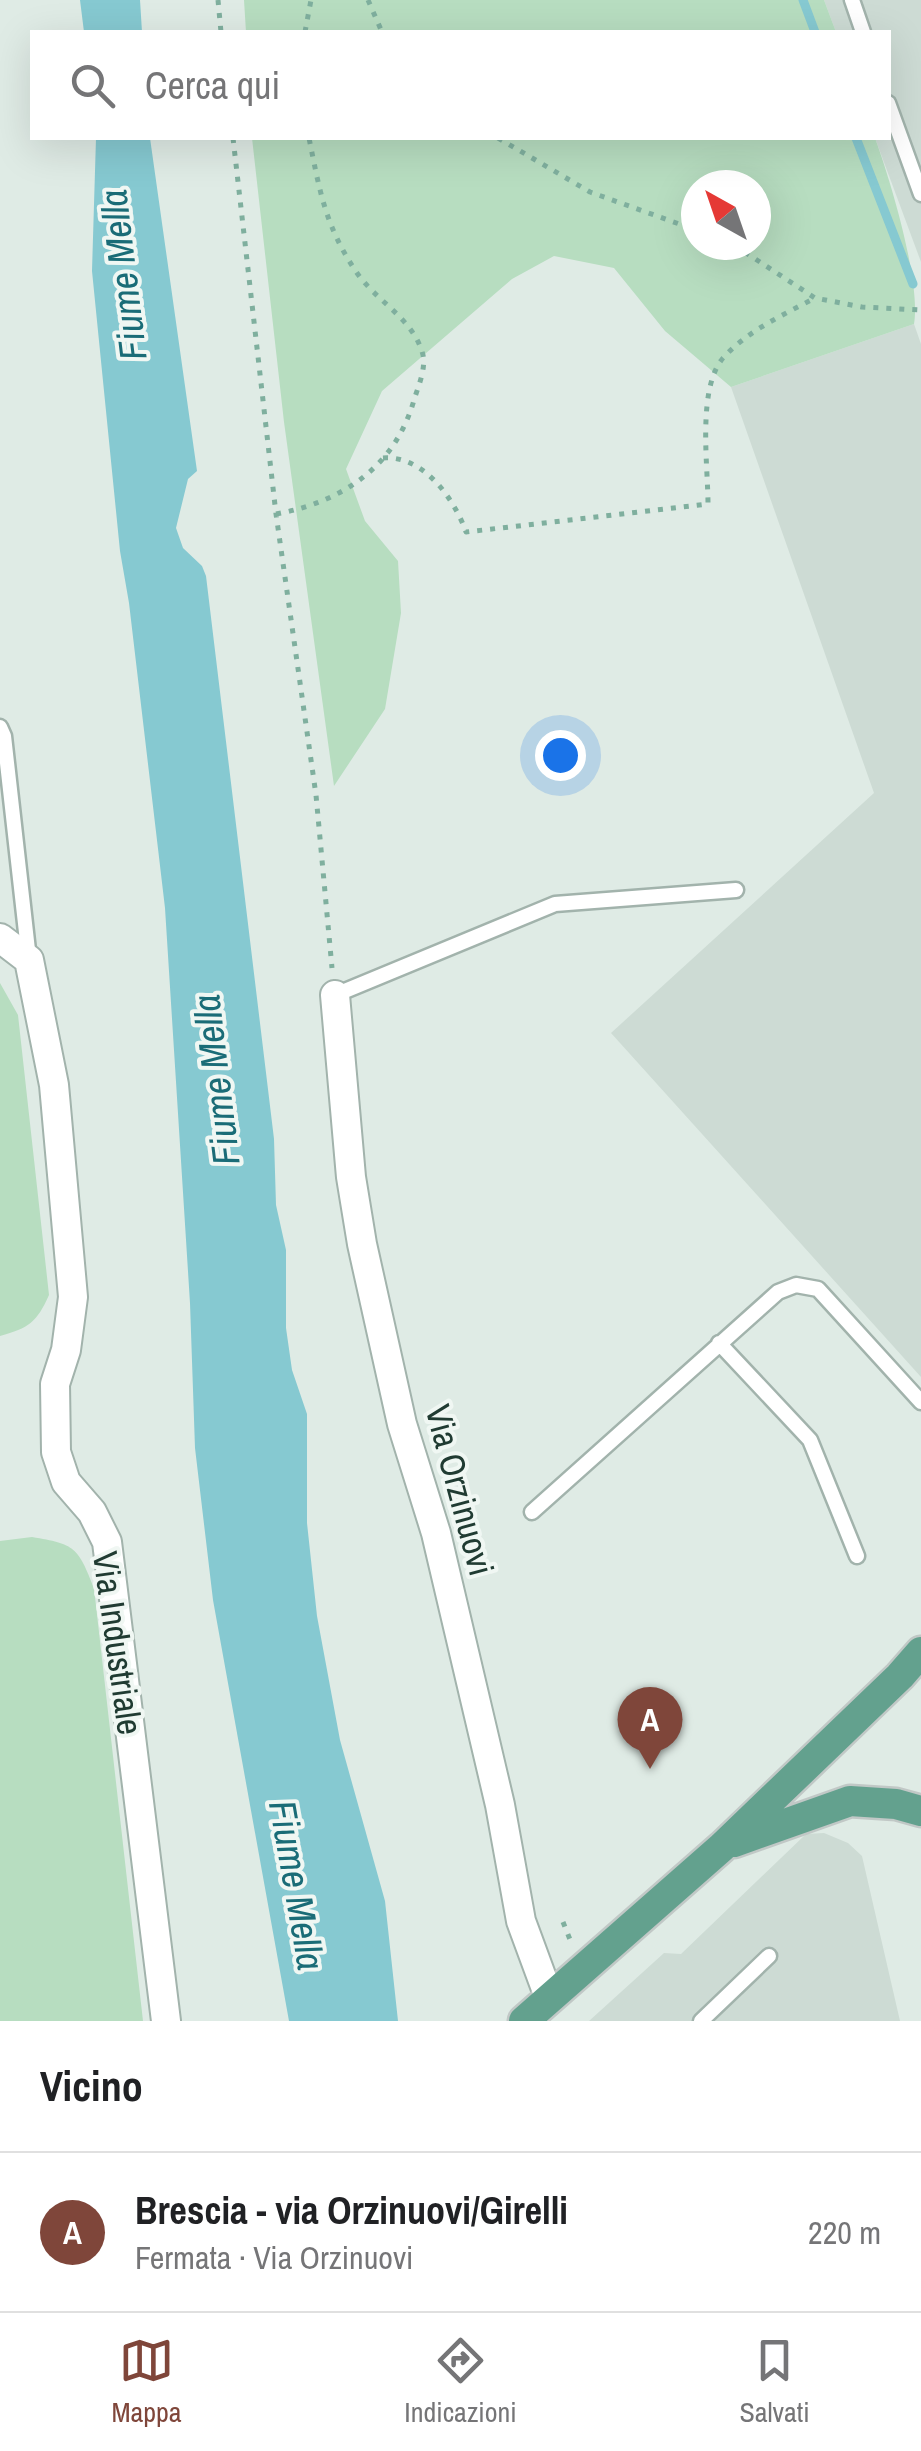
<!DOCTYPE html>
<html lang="it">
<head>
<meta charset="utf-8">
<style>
  :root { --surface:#fff; --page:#f6f6f6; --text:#202124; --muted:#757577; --line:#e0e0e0; --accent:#7f463a }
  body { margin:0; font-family:"Archivo Narrow",sans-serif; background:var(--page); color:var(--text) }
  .compass { position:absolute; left:681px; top:170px; width:90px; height:90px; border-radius:50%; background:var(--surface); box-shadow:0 10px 40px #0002; rotate:320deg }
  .you { position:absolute; left:560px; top:755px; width:35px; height:35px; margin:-25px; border:8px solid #fff; border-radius:50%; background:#1a73e8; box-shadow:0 0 0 15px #1a73e833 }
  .badge { display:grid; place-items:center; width:65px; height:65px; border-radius:50%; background:var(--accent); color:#fff; font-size:32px; font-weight:700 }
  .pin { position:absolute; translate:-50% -82px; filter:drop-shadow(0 2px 5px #0008) }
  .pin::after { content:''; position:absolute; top:52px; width:35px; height:30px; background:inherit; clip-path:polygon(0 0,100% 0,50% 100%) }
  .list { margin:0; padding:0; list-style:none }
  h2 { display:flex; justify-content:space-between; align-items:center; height:130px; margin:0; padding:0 40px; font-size:42px }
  h2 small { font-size:32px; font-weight:400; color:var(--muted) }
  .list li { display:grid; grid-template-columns:65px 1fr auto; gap:30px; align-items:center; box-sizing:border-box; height:160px; padding:0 40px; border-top:2px solid var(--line) }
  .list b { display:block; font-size:38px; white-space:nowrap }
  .list p { margin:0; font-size:32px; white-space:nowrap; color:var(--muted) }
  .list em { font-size:32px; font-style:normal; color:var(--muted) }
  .icon { flex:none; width:55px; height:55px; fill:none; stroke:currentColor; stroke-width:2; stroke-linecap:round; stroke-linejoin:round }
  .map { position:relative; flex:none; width:921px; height:2021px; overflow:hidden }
  .search { position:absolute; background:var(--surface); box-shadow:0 10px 40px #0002; left:30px; right:30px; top:30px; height:110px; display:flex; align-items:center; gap:25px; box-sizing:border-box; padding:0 35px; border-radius:0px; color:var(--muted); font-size:38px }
  .sheet { height:290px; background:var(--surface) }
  nav { display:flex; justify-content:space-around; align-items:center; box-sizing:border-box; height:140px; border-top:2px solid var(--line); background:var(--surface); font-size:28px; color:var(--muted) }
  nav a { display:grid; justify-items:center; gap:5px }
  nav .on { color:var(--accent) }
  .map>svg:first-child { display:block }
</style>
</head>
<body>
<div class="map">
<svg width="921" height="2021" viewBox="0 0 921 2021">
  <rect width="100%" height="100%" fill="#dfebe5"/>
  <path fill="#cddbd4" d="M 824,0 L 921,0 L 921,262 L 875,138 L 888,138 L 888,32 L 836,32 Z
    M 914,324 L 921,344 L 921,1377 L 611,1033 L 874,793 L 731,387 Z
    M 824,1833 L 848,1843 L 862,1856 L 900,2021 L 589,2021 L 664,1953 L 681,1954 L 806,1834 Z"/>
  <path fill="#b7ddc0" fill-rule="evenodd" d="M 244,0 L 824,0 L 836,32 L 246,32 Z
    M 252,138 L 875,138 C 891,182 921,282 914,324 L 731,387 L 665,331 L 614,268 L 554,256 L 512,279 L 382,391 L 346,469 L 365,521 L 398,561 L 401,613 L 385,709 L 334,786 L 284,422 ZM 756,185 L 756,245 L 696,245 L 696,185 Z
    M 0,983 L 18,1015 L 49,1295 C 37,1322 29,1328 0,1336 Z
    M 32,1537 C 75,1544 78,1547 94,1588 L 143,2021 L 0,2021 L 0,1541 Z"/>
  <path fill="#86c9d1" d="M 80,0 L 140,0 L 142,32 L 84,32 Z
    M 96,138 L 150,138 L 197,471 L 188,479 L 176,528 L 183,548 L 202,566 L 206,576 L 274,1139 L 276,1205 L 286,1250 L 286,1328 L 292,1370 L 307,1414 L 307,1523 L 317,1616 L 340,1740 L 385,1901 L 398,2021 L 289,2021 L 213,1600 L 195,1448 L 190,1303 L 165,908 L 129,603 L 120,551 L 92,271 Z"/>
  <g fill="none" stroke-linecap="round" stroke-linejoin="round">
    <path stroke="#86c9d1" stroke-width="9" d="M 803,0 L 815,32
      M 856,138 L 913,284"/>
    <g stroke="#a2b3ac" stroke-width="19">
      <path id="service" d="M 852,0 L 863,32
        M 888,103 L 921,194
        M 0,727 L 4,736 L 29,959
        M 335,995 L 555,904 L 736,890
        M 719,1343 L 810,1440 L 857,1556
        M 532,1512 L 778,1292 L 796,1285 L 818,1289 L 921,1402
        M 701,2021 L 769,1956"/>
    </g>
    <g stroke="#a2b3ac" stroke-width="32">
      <path id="minor" d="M 0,938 L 29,960 L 54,1085 L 73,1297 L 66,1350 L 55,1384 L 56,1452 L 66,1482 L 92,1512 L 107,1542 L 166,2021
        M 335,995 L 351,1177 L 362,1244 L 402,1424 L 436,1533 L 500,1805 L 521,1921 L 549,1997"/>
    </g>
    <g stroke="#c1c8c6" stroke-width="35">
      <path id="primary" d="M 734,1842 L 850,1801 L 896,1804 L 921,1811
        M 524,2021 L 722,1847 L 900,1676 L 921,1652"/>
    </g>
    <path stroke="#7faf9e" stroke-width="5" stroke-dasharray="5 8" stroke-linecap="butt" d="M 218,0 L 221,32
      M 368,0 L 382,32
      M 305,32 L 311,0
      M 233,138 L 276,514 L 316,795 L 332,968
      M 498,138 L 590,192 L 696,230
      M 734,245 L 815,298 L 862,307 L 921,310
      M 383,458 C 423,455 454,498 466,532 L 708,504 C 708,465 697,389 723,358 C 747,331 783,315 815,298
      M 276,514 C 342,502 395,467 414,400 C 418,387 426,369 423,355 C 414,319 377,302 357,273 C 325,226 320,192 309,138
      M 563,1922 L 571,1942"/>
    <use href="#service" stroke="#fff" stroke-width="14"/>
    <use href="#minor" stroke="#fff" stroke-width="28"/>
    <use href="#primary" stroke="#63a18e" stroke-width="30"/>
  </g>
  <g text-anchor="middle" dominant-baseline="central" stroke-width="8" stroke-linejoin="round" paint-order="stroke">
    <g font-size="35" fill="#203b32" stroke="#f0f7f3">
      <text transform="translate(460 1490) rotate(75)">Via Orzinuovi</text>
      <text transform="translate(118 1643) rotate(82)">Via Industriale</text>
    </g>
    <g font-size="38" font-style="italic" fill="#1a6c77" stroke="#f0f7f3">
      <text transform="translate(123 275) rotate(-97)">Fiume Mella</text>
      <text transform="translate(216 1080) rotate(-97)">Fiume Mella</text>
      <text transform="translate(297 1885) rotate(80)">Fiume Mella</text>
    </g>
  </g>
</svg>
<svg class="compass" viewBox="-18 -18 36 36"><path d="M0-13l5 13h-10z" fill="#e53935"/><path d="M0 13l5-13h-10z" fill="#757577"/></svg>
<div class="you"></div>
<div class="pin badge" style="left:650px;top:1769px">A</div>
<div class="search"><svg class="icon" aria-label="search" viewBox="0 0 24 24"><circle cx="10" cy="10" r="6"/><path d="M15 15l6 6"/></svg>Cerca qui</div>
</div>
<section class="sheet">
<h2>Vicino<small></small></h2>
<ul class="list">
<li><span class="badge">A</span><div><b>Brescia - via Orzinuovi/Girelli</b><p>Fermata · Via Orzinuovi</p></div><em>220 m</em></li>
</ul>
</section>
<nav>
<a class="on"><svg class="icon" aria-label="map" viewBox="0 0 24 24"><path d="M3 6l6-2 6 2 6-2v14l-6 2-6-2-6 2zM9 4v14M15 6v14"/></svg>Mappa</a>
<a><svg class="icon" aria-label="directions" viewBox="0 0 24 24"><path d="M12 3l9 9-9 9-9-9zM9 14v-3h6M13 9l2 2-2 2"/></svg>Indicazioni</a>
<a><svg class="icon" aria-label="saved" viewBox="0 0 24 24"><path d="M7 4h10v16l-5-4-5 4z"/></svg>Salvati</a>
</nav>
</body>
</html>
